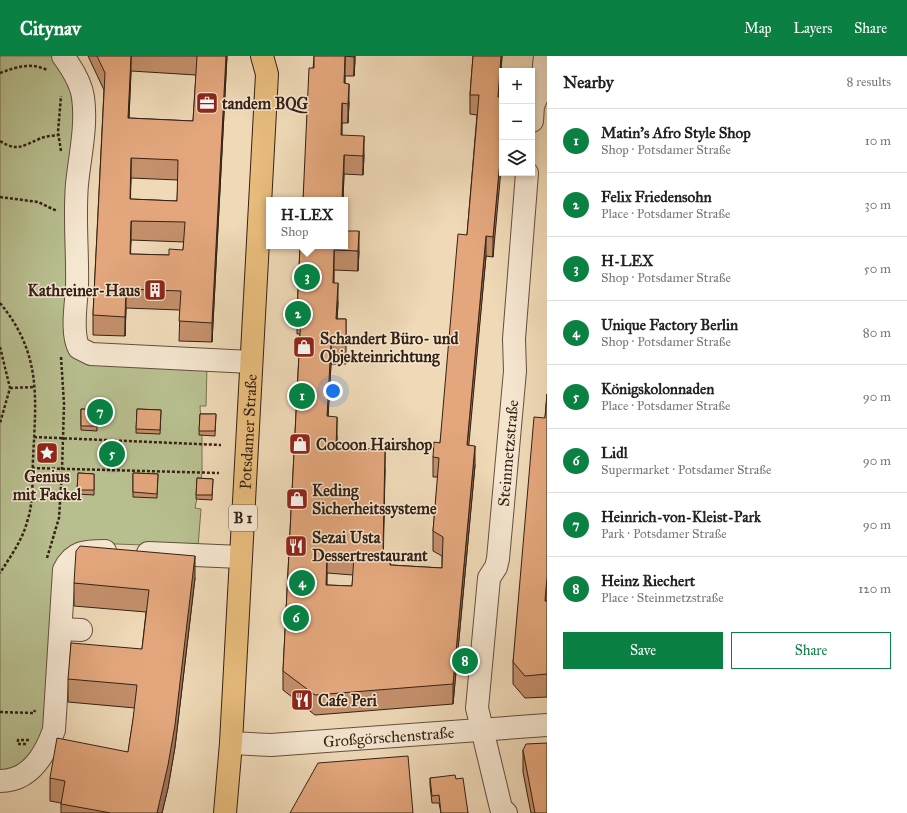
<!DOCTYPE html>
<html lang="en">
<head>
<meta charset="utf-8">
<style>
  :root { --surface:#fff; --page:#f6f6f6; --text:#222; --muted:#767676; --line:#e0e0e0; --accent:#0b8043 }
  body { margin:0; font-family:"IM FELL Great Primer",serif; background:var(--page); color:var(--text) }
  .controls { position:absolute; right:12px; top:12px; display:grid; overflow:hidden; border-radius:0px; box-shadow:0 2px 6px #0003 }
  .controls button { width:36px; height:36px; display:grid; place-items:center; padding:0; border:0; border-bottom:1px solid var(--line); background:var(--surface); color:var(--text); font:20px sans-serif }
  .you { position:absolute; left:333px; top:335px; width:14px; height:14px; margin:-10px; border:3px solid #fff; border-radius:50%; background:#1a73e8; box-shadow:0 0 0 6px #1a73e833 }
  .badge { display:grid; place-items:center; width:26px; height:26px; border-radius:50%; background:var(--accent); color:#fff; font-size:13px; font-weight:700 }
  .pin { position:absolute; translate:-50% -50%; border:2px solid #fff; box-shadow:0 1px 4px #0006 }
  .popup { position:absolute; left:266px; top:141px; width:82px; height:52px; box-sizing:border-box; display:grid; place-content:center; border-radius:0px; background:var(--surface); filter:drop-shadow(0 1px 3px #0005); font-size:13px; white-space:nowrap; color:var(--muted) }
  .popup b { font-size:15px; color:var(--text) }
  .popup::after { content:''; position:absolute; left:50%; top:100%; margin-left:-8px; border:8px solid transparent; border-top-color:var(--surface) }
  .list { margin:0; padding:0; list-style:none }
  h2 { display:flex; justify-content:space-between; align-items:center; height:52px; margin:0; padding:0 16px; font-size:17px }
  h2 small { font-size:13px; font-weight:400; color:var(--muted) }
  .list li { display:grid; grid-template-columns:26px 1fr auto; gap:12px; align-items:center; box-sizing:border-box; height:64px; padding:0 16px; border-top:1px solid var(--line) }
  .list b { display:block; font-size:15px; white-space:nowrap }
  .list p { margin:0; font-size:13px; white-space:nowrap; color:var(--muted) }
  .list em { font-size:13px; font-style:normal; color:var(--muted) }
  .actions { display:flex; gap:8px; padding:12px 16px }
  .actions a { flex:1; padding:9px 0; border:1px solid var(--accent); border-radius:0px; text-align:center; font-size:14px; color:var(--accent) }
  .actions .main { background:var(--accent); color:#fff }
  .icon { flex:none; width:22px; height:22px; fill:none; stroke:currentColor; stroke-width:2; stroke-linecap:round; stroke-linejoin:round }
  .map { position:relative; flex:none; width:547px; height:757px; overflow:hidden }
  header { display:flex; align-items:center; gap:24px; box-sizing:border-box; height:56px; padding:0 20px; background:var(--accent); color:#fff }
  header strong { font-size:19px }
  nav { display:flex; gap:22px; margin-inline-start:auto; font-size:14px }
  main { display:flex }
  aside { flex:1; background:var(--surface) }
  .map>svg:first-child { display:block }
</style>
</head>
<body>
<header>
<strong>Citynav</strong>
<nav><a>Map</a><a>Layers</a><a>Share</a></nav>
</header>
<main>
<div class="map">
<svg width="547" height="757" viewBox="0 0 547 757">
  <rect width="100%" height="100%" fill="#efd9b7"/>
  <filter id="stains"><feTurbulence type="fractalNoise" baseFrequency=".005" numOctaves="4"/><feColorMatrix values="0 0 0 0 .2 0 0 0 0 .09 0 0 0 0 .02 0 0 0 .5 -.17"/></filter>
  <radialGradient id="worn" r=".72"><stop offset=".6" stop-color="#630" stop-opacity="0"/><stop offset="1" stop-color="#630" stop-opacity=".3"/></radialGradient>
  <path fill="#b8bf8f" stroke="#767052" d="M 0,0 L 57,0 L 77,40 L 69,285 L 207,310 L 206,350 L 200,350 L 202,380 L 202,417 L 195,452 L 201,453 L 198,491 L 89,487 L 70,490 L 63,497 L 49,667 L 26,710 L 0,719 Z"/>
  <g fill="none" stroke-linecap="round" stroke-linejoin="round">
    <g stroke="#644f3e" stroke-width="24">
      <g id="minor">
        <path d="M 63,0 C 71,11 81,27 83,41 C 87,70 80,99 77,128 C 74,163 78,197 77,232 C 76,248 71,278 79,292 L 91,298 L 251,306"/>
        <path d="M 532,65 L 533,50 L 542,29 L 545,0"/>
        <path d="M 148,497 L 241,501"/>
        <path d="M 61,573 L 81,574"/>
        <path id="s1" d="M 231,687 L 271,689 L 547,669"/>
        <path d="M 0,725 C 30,725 45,699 54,674 L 64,514 C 73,495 86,495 105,495"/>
        <path id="s2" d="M 506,757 L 501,752 L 477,652 L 489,522 L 496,511 L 498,503 L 515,315 L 514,283 L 527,117"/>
      </g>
    </g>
    <g stroke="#352115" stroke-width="24">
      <g id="major">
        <path id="s3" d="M 225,757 L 231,687 L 267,18 L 262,0"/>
      </g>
    </g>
    <path stroke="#352115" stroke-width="2.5" stroke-dasharray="3 2" stroke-linecap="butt" d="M 0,17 C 16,11 31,6 47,14
      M 0,85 C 18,96 22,90 39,83 C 45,80 52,80 58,79
      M 61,95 L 58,76 L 61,40
      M 0,141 L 38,146 L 57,155
      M 0,247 C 42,298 36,342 33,403 C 32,425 34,445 27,466 C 22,485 10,501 0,517
      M 0,291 L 10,332 L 0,367
      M 10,332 L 35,331
      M 34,381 L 221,389
      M 32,412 L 219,417
      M 47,502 L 59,462 L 62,414 L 64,348 L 61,301
      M 0,656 L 34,657 L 35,654
      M 26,688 L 18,688 L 18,684 L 29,684"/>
    <use href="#minor" stroke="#f5e6d0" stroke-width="22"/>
    <use href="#major" stroke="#e8bc7c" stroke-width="22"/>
  </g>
  <path fill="#c4906c" stroke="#352115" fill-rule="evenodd" d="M 88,0 L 227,0 L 212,286 L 179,285 L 180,254 L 126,252 L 125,280 L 93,279 L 93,259 L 104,34 ZM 131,15 L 196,19 L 193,65 L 129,62 ZM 131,122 L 178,124 L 177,145 L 130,143 ZM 131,184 L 184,186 L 183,194 L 169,199 L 130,198 Z
    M 314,0 L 355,0 L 354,20 L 345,20 L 345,27 L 349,47 L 348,67 L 342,67 L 342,79 L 364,99 L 363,119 L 344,118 L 343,144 L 303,144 Z
    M 473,0 L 502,0 L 499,41 L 493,201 L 486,200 L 468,389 L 475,409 L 453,648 L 315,659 L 283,634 L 283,615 L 300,278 L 297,278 L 297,259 L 300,190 L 359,195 L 358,215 L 334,214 L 334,227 L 338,247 L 337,263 L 346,263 L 346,308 L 331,308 L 328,360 L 337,380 L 337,392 L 385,413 L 383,497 L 391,509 L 442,512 L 442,500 L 433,495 L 433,475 L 438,421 L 433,421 L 433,401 L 440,387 L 467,179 L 477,59 L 470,58 L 470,39 ZM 327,517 L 353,519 L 352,530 L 327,529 Z
    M 547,338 L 547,641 L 525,642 L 513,628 L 513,606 L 545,362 Z
    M 81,353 L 97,354 L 97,375 L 81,374 Z
    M 137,353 L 161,354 L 160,378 L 136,377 Z
    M 200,358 L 216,358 L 215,380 L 199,379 Z
    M 78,417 L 94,418 L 94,439 L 77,438 Z
    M 133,417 L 158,418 L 157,442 L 133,441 Z
    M 197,422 L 213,423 L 212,444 L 196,443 Z
    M 195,522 L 175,691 L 168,732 L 162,757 L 61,757 L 61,747 L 50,745 L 50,722 L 128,696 L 135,652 L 68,646 L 68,623 L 142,593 L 146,556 L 74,550 L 74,527 Z
    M 523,694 L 547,757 L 531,757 L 523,716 Z
    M 430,722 L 456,723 L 468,757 L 441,757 L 439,747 L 432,747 L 430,729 Z"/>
  <path fill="#a07558" stroke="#352115" d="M 131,0 L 131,15 L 128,82 L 128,62 Z
    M 226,0 L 227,0 L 212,286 L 212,267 Z
    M 345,0 L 345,20 L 344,47 L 344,27 Z
    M 354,0 L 355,0 L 355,6 L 354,20 Z
    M 501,0 L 502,0 L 498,61 L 498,41 Z
    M 349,28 L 349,47 L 348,67 L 348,48 Z
    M 342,47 L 342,67 L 341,98 L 341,79 Z
    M 364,80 L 364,99 L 363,119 L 363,100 Z
    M 502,83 L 502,103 L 493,201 L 493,181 Z
    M 344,99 L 344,118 L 343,144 L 342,144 Z
    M 131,102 L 131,122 L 130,162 L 130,143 Z
    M 131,165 L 131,184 L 130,217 L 130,198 Z
    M 359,175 L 359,195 L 358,215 L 358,195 Z
    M 486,180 L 486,200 L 467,409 L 467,389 Z
    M 334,194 L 334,214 L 333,247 L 333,227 Z
    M 338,227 L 338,247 L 336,282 L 336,263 Z
    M 126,233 L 126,252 L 125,280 L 125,261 Z
    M 331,288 L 331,308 L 327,380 L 327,360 Z
    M 337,361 L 337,380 L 336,412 L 336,392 Z
    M 475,390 L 475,409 L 453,648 L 453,628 Z
    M 385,393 L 385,413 L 383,517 L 383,497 Z
    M 327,497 L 327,517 L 326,548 L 326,529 Z
    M 195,500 L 195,522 L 175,691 L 168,732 L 162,757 L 157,757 Z
    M 547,521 L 547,543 L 545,568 L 545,545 Z"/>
  <path fill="#e4a77d" stroke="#352115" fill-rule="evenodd" d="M 97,0 L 131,0 L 128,62 L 193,65 L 197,0 L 226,0 L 212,267 L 179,265 L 181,235 L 126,233 L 125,261 L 93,259 L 105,17 ZM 131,102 L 178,104 L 177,145 L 130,143 ZM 131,165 L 185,166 L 183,194 L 169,193 L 169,199 L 130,198 Z
    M 314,0 L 354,0 L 354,1 L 345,0 L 344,27 L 349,28 L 348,48 L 342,47 L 341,79 L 364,80 L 363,100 L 344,99 L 342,144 L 303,144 L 309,12 L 314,12 Z
    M 473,0 L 501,0 L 498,41 L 502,41 L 502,83 L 493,181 L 486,180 L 467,389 L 475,390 L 453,628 L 315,639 L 283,615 L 301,259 L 297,259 L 300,190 L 345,190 L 345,175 L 359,175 L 358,195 L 334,194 L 333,227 L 338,227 L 336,263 L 346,263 L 346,289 L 331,288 L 327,360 L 337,361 L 336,392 L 385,393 L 383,497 L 391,498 L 390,509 L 442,512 L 443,481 L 433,475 L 439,402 L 433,401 L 434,386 L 440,387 L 458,178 L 467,179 L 479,39 L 470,39 ZM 327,497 L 354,499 L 352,530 L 326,529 Z
    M 547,338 L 547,521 L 545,545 L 547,545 L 547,618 L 525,620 L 513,606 L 534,361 L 545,362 Z
    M 81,353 L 97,354 L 97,370 L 81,370 Z
    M 137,353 L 161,354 L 160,374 L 136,373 Z
    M 200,358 L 216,358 L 215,375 L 199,375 Z
    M 78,417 L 94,418 L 94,434 L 77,434 Z
    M 133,417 L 158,418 L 157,438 L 133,436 Z
    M 197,422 L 213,423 L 212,439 L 196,439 Z
    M 80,490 L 195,500 L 175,669 L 168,709 L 157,757 L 111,757 L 61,748 L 65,725 L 50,722 L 57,682 L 128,696 L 133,663 L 137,629 L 68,623 L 71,587 L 142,593 L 149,534 L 74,527 L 76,495 Z
    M 547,687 L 547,757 L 535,757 L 523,694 L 526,688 Z
    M 408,700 L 413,757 L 290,757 L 318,707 Z
    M 455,719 L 456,723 L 463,722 L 468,757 L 441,757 L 439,739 L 432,740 L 430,722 Z"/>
  <defs>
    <g id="office-square" transform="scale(1.15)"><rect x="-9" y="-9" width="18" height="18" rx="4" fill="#8f2418" stroke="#f5e6d0"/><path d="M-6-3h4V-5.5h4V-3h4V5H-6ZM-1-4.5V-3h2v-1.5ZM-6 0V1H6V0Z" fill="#fff"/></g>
    <g id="building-square" transform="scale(1.15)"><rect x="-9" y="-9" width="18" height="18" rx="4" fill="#8f2418" stroke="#f5e6d0"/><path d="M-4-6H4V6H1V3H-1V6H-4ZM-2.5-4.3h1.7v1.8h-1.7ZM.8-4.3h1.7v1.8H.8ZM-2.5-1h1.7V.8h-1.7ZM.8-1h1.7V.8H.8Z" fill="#fff"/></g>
    <g id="shop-square" transform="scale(1.15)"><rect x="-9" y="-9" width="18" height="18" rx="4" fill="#8f2418" stroke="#f5e6d0"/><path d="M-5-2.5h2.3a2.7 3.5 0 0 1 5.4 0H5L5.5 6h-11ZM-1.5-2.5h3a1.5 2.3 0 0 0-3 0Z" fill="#fff"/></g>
    <g id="sight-square" transform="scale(1.15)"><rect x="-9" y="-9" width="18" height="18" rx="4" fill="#8f2418" stroke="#f5e6d0"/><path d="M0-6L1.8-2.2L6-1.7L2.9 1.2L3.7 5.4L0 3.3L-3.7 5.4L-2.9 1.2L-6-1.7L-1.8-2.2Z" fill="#fff"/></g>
    <g id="restaurant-square" transform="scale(1.15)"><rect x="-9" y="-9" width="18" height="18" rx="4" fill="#8f2418" stroke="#f5e6d0"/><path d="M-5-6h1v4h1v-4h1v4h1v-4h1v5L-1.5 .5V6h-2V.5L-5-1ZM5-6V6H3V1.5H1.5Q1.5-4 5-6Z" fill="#fff"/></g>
  </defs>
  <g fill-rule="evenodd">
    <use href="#office-square" x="207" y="47"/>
    <use href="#building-square" x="155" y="234"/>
    <use href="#shop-square" x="304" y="291"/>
    <use href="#shop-square" x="300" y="388"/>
    <use href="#sight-square" x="47" y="397"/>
    <use href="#shop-square" x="297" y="443"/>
    <use href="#restaurant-square" x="296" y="490"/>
    <use href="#restaurant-square" x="302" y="644"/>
  </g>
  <g text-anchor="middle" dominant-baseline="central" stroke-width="3" stroke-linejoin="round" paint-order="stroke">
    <rect fill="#f5e6d0" stroke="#6f5c4d" stroke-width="1" x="229" y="449" width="28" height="26" rx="3"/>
    <g font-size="15" font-weight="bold" fill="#352115">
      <text x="243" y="462">B 1</text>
    </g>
    <g font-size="16" font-weight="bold" fill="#352115" stroke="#f5e6d0" text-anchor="start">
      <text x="222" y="47">tandem BQG</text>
      <text x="140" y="234" text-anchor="end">Kathreiner-Haus</text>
      <text x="320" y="282">Schandert Büro- und<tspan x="320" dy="18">Objekteinrichtung</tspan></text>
      <text x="316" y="388">Cocoon Hairshop</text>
      <text x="47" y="420" text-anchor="middle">Genius<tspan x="47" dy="18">mit Fackel</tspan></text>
      <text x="312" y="434">Keding<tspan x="312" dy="18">Sicherheitssysteme</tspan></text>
      <text x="312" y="481">Sezai Usta<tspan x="312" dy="18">Dessertrestaurant</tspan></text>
      <text x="318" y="644">Cafe Peri</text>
    </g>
    <g font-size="16" fill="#352115" stroke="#f5e6d0">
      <text stroke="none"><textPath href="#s3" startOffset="382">Potsdamer Straße</textPath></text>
      <text stroke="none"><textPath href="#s2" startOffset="368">Steinmetzstraße</textPath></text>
      <text stroke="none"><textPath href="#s1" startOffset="158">Großgörschenstraße</textPath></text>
    </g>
  </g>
  <rect width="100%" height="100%" filter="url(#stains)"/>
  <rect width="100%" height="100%" fill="url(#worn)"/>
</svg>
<div class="controls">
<button>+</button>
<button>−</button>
<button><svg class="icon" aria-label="layers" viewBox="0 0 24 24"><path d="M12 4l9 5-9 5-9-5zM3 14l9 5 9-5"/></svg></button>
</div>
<div class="you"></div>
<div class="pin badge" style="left:302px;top:340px">1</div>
<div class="pin badge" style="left:298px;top:258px">2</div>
<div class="pin badge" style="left:307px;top:221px">3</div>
<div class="popup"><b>H-LEX</b>Shop</div>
<div class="pin badge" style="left:302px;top:527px">4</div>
<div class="pin badge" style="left:112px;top:398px">5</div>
<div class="pin badge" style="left:296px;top:562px">6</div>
<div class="pin badge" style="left:100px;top:356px">7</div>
<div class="pin badge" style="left:465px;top:605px">8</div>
</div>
<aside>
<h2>Nearby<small>8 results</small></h2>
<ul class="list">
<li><span class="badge">1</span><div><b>Matin's Afro Style Shop</b><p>Shop · Potsdamer Straße</p></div><em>10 m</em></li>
<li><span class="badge">2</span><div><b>Felix Friedensohn</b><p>Place · Potsdamer Straße</p></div><em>30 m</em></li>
<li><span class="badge">3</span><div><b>H-LEX</b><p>Shop · Potsdamer Straße</p></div><em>50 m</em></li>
<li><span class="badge">4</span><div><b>Unique Factory Berlin</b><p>Shop · Potsdamer Straße</p></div><em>80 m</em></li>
<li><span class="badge">5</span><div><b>Königskolonnaden</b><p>Place · Potsdamer Straße</p></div><em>90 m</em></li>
<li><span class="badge">6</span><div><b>Lidl</b><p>Supermarket · Potsdamer Straße</p></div><em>90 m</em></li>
<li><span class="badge">7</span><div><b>Heinrich-von-Kleist-Park</b><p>Park · Potsdamer Straße</p></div><em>90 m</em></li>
<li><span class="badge">8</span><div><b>Heinz Riechert</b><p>Place · Steinmetzstraße</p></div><em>120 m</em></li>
</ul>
<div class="actions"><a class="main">Save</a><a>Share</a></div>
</aside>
</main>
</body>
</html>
